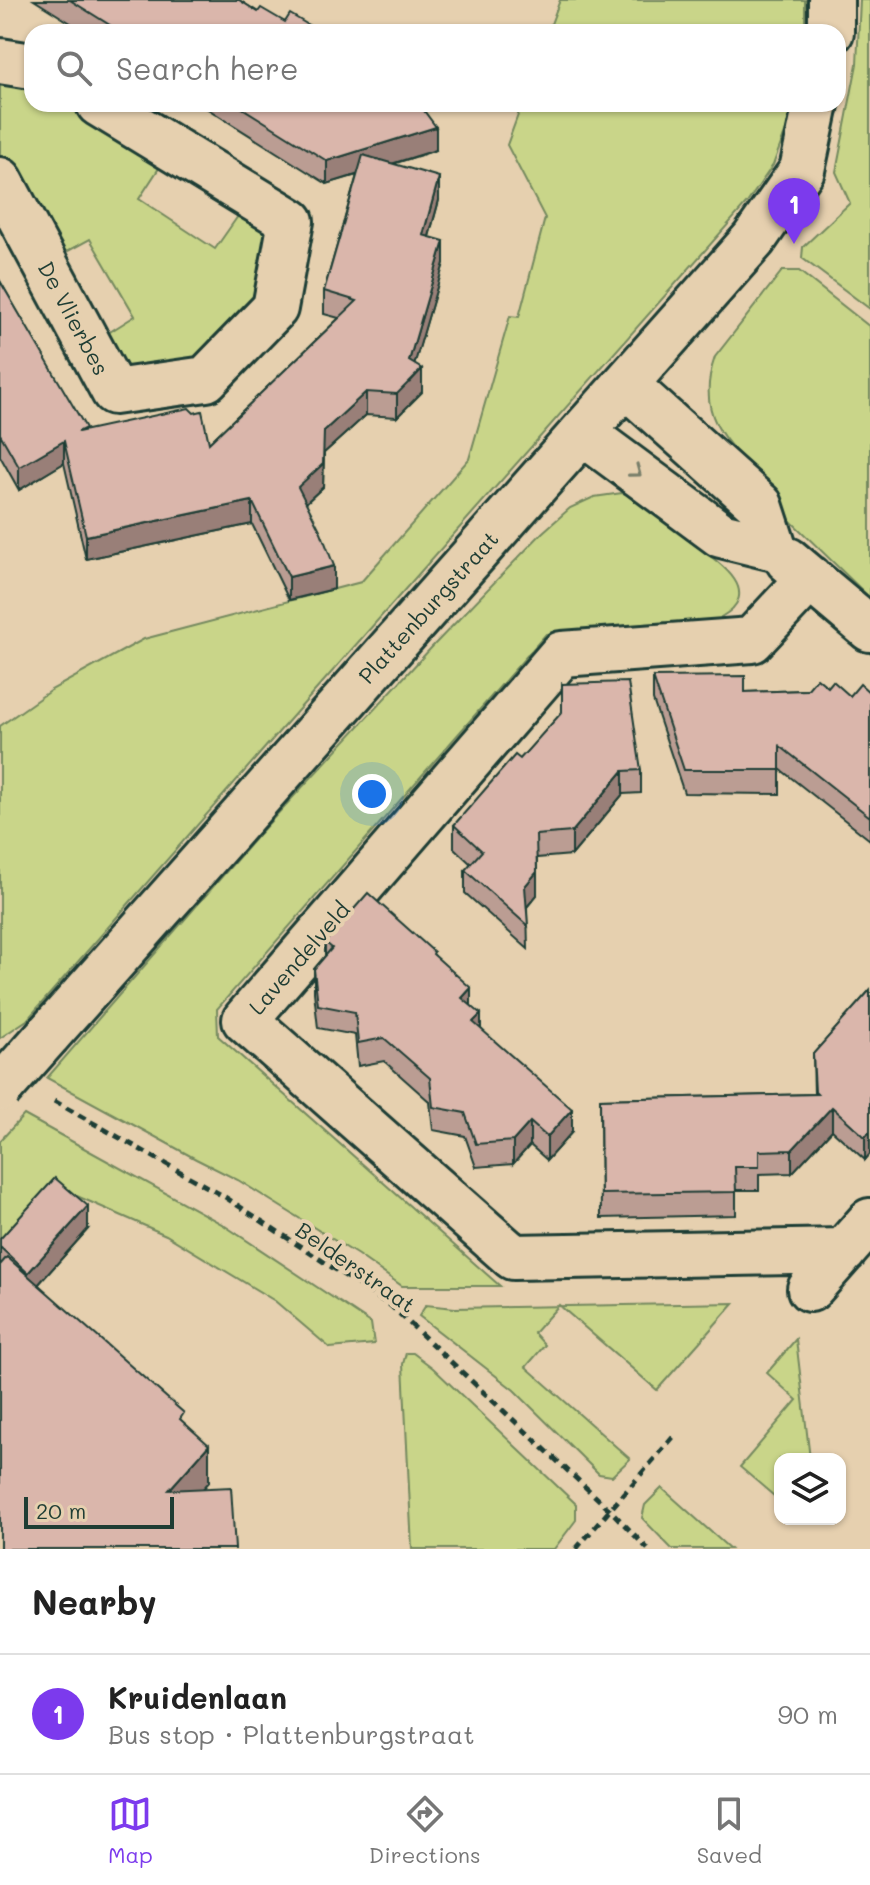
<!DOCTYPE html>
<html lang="en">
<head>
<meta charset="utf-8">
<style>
  :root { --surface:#fff; --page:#f2f2f2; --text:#222; --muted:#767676; --line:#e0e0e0; --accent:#7c3aed }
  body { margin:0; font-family:Mali,sans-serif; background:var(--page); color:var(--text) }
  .controls { position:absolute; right:24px; bottom:24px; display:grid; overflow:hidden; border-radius:16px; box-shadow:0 2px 6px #0004 }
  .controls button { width:72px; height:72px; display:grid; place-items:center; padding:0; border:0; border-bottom:2px solid var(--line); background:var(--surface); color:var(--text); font:40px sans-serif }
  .scale { position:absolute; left:24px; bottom:20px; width:150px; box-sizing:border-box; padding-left:8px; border:4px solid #1f3d34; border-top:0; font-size:22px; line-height:28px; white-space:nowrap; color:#1f3d34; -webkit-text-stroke:6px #e6d0af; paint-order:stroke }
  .you { position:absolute; left:372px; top:794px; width:28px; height:28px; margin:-20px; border:6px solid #fff; border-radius:50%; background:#1a73e8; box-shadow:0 0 0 12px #1a73e833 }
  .badge { display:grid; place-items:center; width:52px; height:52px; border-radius:50%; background:var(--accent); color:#fff; font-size:26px; font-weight:700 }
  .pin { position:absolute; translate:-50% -66px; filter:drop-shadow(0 2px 4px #0008) }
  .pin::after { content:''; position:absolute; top:42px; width:28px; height:24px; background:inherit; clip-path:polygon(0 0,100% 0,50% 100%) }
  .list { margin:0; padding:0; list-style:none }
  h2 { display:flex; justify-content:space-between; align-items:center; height:104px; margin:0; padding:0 32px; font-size:34px }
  h2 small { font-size:26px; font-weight:400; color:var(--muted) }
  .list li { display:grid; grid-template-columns:52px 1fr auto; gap:24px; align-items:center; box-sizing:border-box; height:120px; padding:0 32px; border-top:2px solid var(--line) }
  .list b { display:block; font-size:30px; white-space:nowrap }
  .list p { margin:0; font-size:26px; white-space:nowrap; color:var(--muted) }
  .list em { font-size:26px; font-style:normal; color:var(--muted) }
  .icon { flex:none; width:44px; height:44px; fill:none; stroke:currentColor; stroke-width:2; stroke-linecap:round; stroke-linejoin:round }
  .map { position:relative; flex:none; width:870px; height:1549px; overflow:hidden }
  .search { position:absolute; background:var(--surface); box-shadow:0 2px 6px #0004; left:24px; right:24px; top:24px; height:88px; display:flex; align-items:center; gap:20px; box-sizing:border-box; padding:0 28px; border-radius:24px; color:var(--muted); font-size:30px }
  .sheet { height:224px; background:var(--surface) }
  nav { display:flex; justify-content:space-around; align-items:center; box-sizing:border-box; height:112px; border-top:2px solid var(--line); background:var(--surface); font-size:22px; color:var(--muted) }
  nav a { display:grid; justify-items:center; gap:4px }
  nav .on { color:var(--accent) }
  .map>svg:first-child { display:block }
</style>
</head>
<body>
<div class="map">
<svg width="870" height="1549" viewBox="0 0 870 1549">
  <rect width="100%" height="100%" fill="#e6d0af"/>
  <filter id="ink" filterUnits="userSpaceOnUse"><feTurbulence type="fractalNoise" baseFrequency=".0125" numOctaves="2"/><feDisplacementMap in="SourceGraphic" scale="16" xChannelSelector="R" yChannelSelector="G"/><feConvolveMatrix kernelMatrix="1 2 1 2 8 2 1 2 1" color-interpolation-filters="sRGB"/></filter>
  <g filter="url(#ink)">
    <path fill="#c9d589" stroke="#74895e" stroke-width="2" d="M 560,0 L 805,0 L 805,32 L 548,32 Z
      M 860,0 L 870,0 L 870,309 L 802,258 L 803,247 L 850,203 L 836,172 L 857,64 Z
      M 0,83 L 32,88 L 32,104 L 63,104 L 161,165 L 139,199 L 215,249 L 238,216 L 271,236 L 258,298 L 191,365 L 129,370 L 105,335 L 135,316 L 90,239 L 59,256 L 0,157 Z
      M 522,104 L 793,104 L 789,122 L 773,165 L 747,203 L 284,726 L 27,1020 L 0,1038 L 0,726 L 51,690 L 144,639 L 361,582 L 469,459 L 510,316 L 519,317 L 545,218 L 507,145 Z
      M 782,271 L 799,271 L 870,327 L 870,598 L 767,498 L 775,490 C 734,449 692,422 715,357 Z
      M 622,493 L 645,497 L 687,527 L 684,537 C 707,555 770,589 721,617 L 719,629 L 546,634 L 217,1009 L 218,1036 L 500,1286 L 402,1286 L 358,1255 L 238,1180 L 196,1159 L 47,1078 L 258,835 L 432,647 L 543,532 L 570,508 L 594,497 Z
      M 24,1115 L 222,1224 L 371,1323 L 374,1344 L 330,1348 L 275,1301 L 166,1235 L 54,1186 L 0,1247 L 0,1141 Z
      M 734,1303 L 657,1390 L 559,1305 L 534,1333 L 545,1345 L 526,1367 L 630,1459 L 612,1476 L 599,1474 L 514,1390 L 419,1316 L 426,1305 L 455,1308 Z
      M 796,1339 L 810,1459 L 780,1459 L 780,1501 L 740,1467 L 797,1400 L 767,1373 Z
      M 406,1353 L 413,1353 L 433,1368 L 576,1504 L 576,1520 L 554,1549 L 412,1549 L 403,1364 Z
      M 662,1488 L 730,1549 L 672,1549 L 642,1518 L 645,1505 Z"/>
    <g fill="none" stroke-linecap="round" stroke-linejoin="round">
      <g stroke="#1f3d34" stroke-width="50">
        <path id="street" d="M 0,61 L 32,66
          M 0,180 L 114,392 L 206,379 L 275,308 L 291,221 L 99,104
          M 583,433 L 721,535 L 774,548 L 760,505 L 626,385
          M 788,560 L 870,629
          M 810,578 L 752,640 L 562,654 L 245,1020 L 513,1257 L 844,1251
          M 810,1289 L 870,1221"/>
      </g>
      <g stroke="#1f3d34" stroke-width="50">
        <path id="secondary" d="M 831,0 L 831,32
          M 48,1035 L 754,239 L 802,170 L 816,104"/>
      </g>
      <path stroke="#1f3d34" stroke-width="5" stroke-dasharray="8 6" stroke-linecap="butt" d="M 54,1101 L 225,1197 L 391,1306 L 610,1510 L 648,1549
        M 576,1549 L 675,1435"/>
      <use href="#street" stroke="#e6d0af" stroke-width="44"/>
      <use href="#secondary" stroke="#e6d0af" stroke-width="44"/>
      <g stroke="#1f3d34" stroke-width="50" stroke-linecap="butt">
        <path id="secondary-bridge" d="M 0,1089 L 48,1035"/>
      </g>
      <use href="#secondary-bridge" stroke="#e6d0af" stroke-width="44"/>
    </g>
    <path fill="#bb9d93" stroke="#1f3d34" stroke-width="2" d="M 34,0 L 239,0 L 258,12 L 285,22 L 320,32 L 85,32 Z
      M 200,104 L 419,104 L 436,150 L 393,164 L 439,200 L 429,237 L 444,263 L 414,365 L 422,392 L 397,417 L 366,415 L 324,453 L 323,487 L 306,503 L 334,589 L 289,600 L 252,524 L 86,559 L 64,463 L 19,490 L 0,456 L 0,281 L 86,431 L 209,443 L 339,318 L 324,314 L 324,291 L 357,175 L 327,184 Z
      M 653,677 L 745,692 L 807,690 L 828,687 L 850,696 L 870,693 L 870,840 L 780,769 L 780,794 L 684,793 L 653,700 Z
      M 562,684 L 641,770 L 641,793 L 623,794 L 572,855 L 537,858 L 537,895 L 527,907 L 528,949 L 465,893 L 465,870 L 471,864 L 454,848 L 454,825 L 520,759 L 562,713 Z
      M 325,942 L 434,955 L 471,1005 L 481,1029 L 572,1132 L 547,1160 L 530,1145 L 513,1164 L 476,1167 L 465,1136 L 433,1130 L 430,1102 L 384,1061 L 358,1066 L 355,1035 L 318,1028 L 314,992 L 314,969 L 325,956 Z
      M 870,990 L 870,1154 L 865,1160 L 832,1130 L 792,1173 L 759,1174 L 759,1190 L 736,1190 L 736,1215 L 601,1218 L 600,1099 L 814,1094 L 813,1054 Z
      M 88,1229 L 38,1285 L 184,1423 L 209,1482 L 203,1488 L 0,1549 L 0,1239 Z"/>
    <path fill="#997f78" stroke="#1f3d34" stroke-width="2" d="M 436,127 L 436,150 L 327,184 L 327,161 Z
      M 439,177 L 439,200 L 423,258 L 423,235 Z
      M 444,241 L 444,263 L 409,383 L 422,369 L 422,392 L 397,417 L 397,394 L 409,361 Z
      M 366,392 L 366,415 L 324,453 L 323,487 L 298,510 L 298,487 L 324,431 Z
      M 64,441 L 64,463 L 19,490 L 19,467 Z
      M 252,501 L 252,524 L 86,559 L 86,536 Z
      M 334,566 L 334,589 L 289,600 L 289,577 Z
      M 623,771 L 623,794 L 572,855 L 572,832 Z
      M 537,872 L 537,895 L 525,909 L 525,886 Z
      M 471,988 L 471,1011 L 462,998 Z
      M 481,1014 L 481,1037 L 473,1022 Z
      M 832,1107 L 832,1130 L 792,1173 L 792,1150 Z
      M 572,1109 L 572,1132 L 547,1160 L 547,1137 Z
      M 530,1122 L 530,1145 L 513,1164 L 513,1141 Z
      M 870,1131 L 870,1154 L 865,1160 L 865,1137 Z
      M 88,1206 L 88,1229 L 28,1296 L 28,1273 Z
      M 209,1445 L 209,1482 L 169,1527 L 169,1490 Z"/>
    <path fill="#dab6ab" stroke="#1f3d34" stroke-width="2" d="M 70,0 L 239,0 L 258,12 L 261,8 L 285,22 L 290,14 L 320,32 L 121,32 Z
      M 236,104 L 419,104 L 436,127 L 327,161 Z
      M 363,155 L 439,177 L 423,235 L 444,241 L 409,361 L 422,369 L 397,394 L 366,392 L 324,431 L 323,464 L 298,487 L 321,532 L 334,566 L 289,577 L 252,501 L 86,536 L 64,441 L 19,467 L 0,434 L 0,281 L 86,428 L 78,432 L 189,408 L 194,413 L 202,411 L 209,443 L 357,301 L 324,291 Z
      M 745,676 L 745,692 L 807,690 L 817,678 L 828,687 L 833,681 L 850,696 L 860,684 L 870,693 L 870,817 L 780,746 L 780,770 L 684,770 L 653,677 Z
      M 628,682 L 641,770 L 623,771 L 572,832 L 536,835 L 537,872 L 525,886 L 528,926 L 465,870 L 482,851 L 454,825 L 515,755 L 520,759 L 562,712 L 562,684 Z
      M 368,893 L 434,952 L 433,954 L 471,988 L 462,998 L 481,1014 L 473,1022 L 572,1109 L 547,1137 L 530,1122 L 513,1141 L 476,1144 L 465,1113 L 433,1107 L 430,1078 L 384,1038 L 358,1043 L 355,1012 L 318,1005 L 314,969 L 332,948 L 325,942 Z
      M 870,990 L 870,1131 L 865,1137 L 832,1107 L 792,1150 L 759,1151 L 759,1167 L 735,1167 L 736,1192 L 601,1194 L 600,1099 L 817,1094 L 815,1092 L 813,1054 Z
      M 55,1178 L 88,1206 L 28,1273 L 0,1247 L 0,1239 Z
      M 7,1257 L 184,1413 L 180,1419 L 209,1445 L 169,1490 L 231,1487 L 235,1549 L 0,1549 L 0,1265 Z"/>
    <defs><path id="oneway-chevron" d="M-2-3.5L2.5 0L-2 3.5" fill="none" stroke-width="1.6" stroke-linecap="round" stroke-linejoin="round" transform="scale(2)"/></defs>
    <use stroke="#797f6b" href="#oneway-chevron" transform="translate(636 472) rotate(37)"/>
  </g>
  <g text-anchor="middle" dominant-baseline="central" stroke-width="8" stroke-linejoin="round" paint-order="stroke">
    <g font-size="22" fill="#1f3d34" stroke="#e6d0af">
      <text transform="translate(74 318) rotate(62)">De Vlierbes</text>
      <text transform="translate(428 607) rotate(-48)">Plattenburgstraat</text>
      <text transform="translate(299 958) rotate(-49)">Lavendelveld</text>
      <text transform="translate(356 1267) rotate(35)">Belderstraat</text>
    </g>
  </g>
</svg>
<div class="controls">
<button><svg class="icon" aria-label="layers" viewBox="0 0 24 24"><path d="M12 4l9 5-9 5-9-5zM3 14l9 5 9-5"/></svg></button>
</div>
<div class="scale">20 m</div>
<div class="you"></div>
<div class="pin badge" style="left:794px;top:244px">1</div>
<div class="search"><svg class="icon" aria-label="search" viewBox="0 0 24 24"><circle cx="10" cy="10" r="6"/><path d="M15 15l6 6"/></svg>Search here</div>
</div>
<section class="sheet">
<h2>Nearby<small></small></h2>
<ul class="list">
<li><span class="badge">1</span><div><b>Kruidenlaan</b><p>Bus stop · Plattenburgstraat</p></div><em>90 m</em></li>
</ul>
</section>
<nav>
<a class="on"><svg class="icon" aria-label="map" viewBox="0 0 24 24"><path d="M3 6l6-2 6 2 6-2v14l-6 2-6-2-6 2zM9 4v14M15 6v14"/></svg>Map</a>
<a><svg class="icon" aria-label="directions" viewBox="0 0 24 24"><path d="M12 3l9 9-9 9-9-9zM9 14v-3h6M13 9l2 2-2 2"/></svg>Directions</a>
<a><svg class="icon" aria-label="saved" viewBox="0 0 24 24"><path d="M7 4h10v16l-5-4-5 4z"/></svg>Saved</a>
</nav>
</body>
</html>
